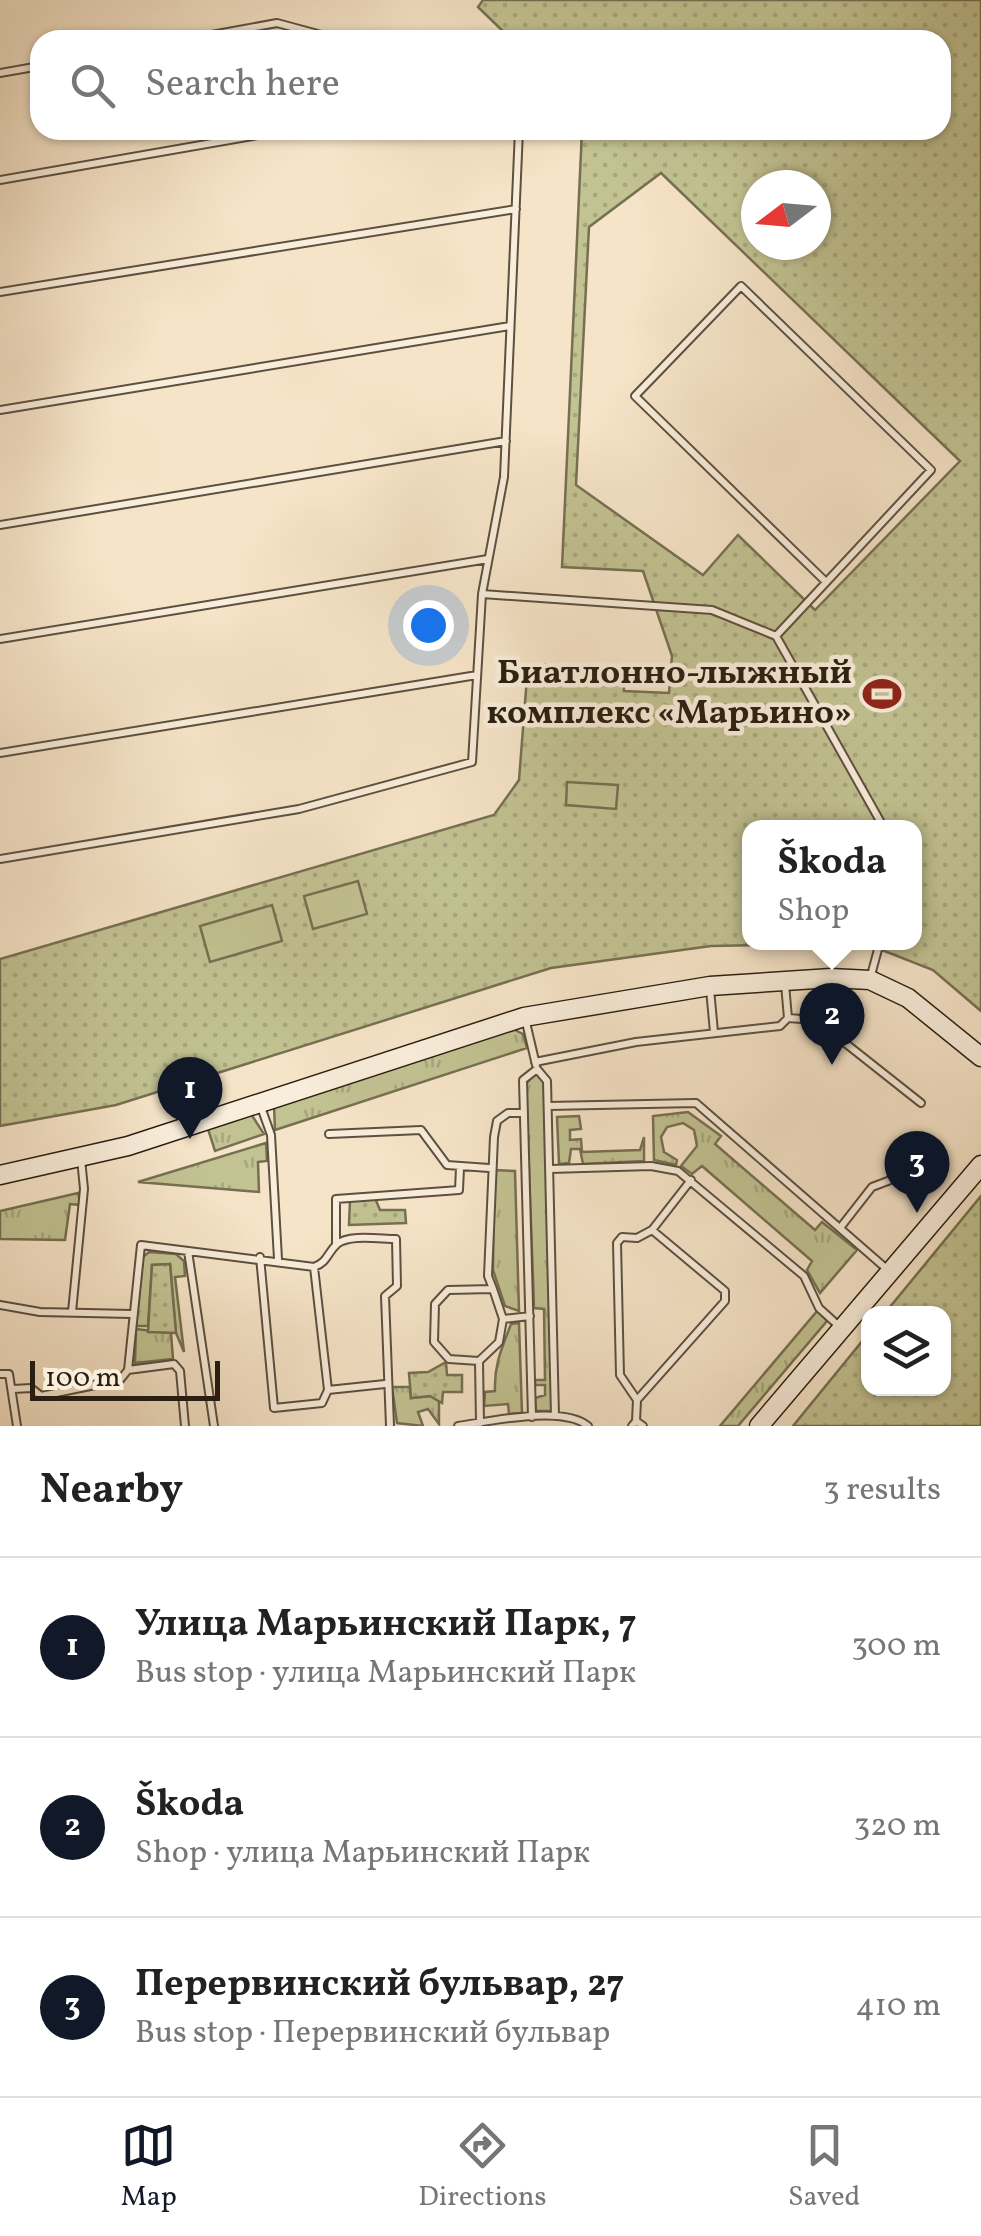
<!DOCTYPE html>
<html lang="en">
<head>
<meta charset="utf-8">
<style>
  :root { --surface:#fff; --page:#f2f2f2; --text:#222; --muted:#767676; --line:#e0e0e0; --accent:#111827 }
  body { margin:0; font-family:Vollkorn,serif; background:var(--page); color:var(--text) }
  .controls { position:absolute; right:30px; bottom:30px; display:grid; overflow:hidden; border-radius:20px; box-shadow:0 2px 8px #0004 }
  .controls button { width:90px; height:90px; display:grid; place-items:center; padding:0; border:0; border-bottom:2px solid var(--line); background:var(--surface); color:var(--text); font:50px sans-serif }
  .compass { position:absolute; left:741px; top:170px; width:90px; height:90px; border-radius:50%; background:var(--surface); box-shadow:0 2px 8px #0004; rotate:254deg }
  .scale { position:absolute; left:30px; bottom:25px; width:190px; box-sizing:border-box; padding-left:10px; border:5px solid #2a1f11; border-top:0; font-size:28px; line-height:35px; white-space:nowrap; color:#2a1f11; -webkit-text-stroke:8px #f9eddb; paint-order:stroke }
  .you { position:absolute; left:428px; top:625px; width:35px; height:35px; margin:-25px; border:8px solid #fff; border-radius:50%; background:#1a73e8; box-shadow:0 0 0 15px #1a73e833 }
  .badge { display:grid; place-items:center; width:65px; height:65px; border-radius:50%; background:var(--accent); color:#fff; font-size:32px; font-weight:700 }
  .pin { position:absolute; translate:-50% -82px; filter:drop-shadow(0 2px 5px #0008) }
  .pin::after { content:''; position:absolute; top:52px; width:35px; height:30px; background:inherit; clip-path:polygon(0 0,100% 0,50% 100%) }
  .popup { position:absolute; left:742px; top:820px; width:180px; height:130px; box-sizing:border-box; display:grid; place-content:center; border-radius:20px; background:var(--surface); filter:drop-shadow(0 2px 8px #0005); font-size:32px; white-space:nowrap; color:var(--muted) }
  .popup b { font-size:38px; color:var(--text) }
  .popup::after { content:''; position:absolute; left:50%; top:100%; margin-left:-20px; border:20px solid transparent; border-top-color:var(--surface) }
  .list { margin:0; padding:0; list-style:none }
  h2 { display:flex; justify-content:space-between; align-items:center; height:130px; margin:0; padding:0 40px; font-size:42px }
  h2 small { font-size:32px; font-weight:400; color:var(--muted) }
  .list li { display:grid; grid-template-columns:65px 1fr auto; gap:30px; align-items:center; box-sizing:border-box; height:180px; padding:0 40px; border-top:2px solid var(--line) }
  .list b { display:block; font-size:38px; white-space:nowrap }
  .list p { margin:0; font-size:32px; white-space:nowrap; color:var(--muted) }
  .list em { font-size:32px; font-style:normal; color:var(--muted) }
  .icon { flex:none; width:55px; height:55px; fill:none; stroke:currentColor; stroke-width:2; stroke-linecap:round; stroke-linejoin:round }
  .map { position:relative; flex:none; width:981px; height:1426px; overflow:hidden }
  .search { position:absolute; background:var(--surface); box-shadow:0 2px 8px #0004; left:30px; right:30px; top:30px; height:110px; display:flex; align-items:center; gap:25px; box-sizing:border-box; padding:0 35px; border-radius:30px; color:var(--muted); font-size:38px }
  .sheet { height:670px; background:var(--surface) }
  nav { display:flex; justify-content:space-around; align-items:center; box-sizing:border-box; height:140px; border-top:2px solid var(--line); background:var(--surface); font-size:28px; color:var(--muted) }
  nav a { display:grid; justify-items:center; gap:5px }
  nav .on { color:var(--accent) }
  .map>svg:first-child { display:block }
</style>
</head>
<body>
<div class="map">
<svg width="981" height="1426" viewBox="0 0 981 1426">
  <defs>
    <pattern id="grass-tufts" width="24" height="20" patternUnits="userSpaceOnUse" patternTransform="scale(2.5)"><rect width="24" height="20" fill="#c2c292"/><path d="M3 7l-1-3M5 7V3M7 7l1-3M15 17l-1-3M17 17v-4M19 17l1-3" fill="none" stroke="#a7a67d"/></pattern>
    <pattern id="park-dots" width="8" height="8" patternUnits="userSpaceOnUse" patternTransform="scale(2.5)"><rect width="8" height="8" fill="#c2c292"/><path d="M2 2h.1M6 6h.1" fill="none" stroke="#a7a67d" stroke-width="1.8" stroke-linecap="round"/></pattern>
  </defs>
  <rect width="100%" height="100%" fill="#f6e4c8"/>
  <filter id="stains"><feTurbulence type="fractalNoise" baseFrequency=".002" numOctaves="4"/><feColorMatrix values="0 0 0 0 .2 0 0 0 0 .09 0 0 0 0 .02 0 0 0 .5 -.17"/></filter>
  <radialGradient id="worn" r=".72"><stop offset=".6" stop-color="#630" stop-opacity="0"/><stop offset="1" stop-color="#630" stop-opacity=".3"/></radialGradient>
  <path fill="url(#grass-tufts)" stroke="#767052" stroke-width="2.5" d="M 513,1029 L 523,1034 L 527,1048 L 275,1130 L 274,1106 Z
    M 535,1073 L 542,1077 L 544,1085 L 552,1411 L 536,1411 L 535,1398 L 545,1395 L 545,1385 L 535,1385 L 535,1380 L 545,1380 L 544,1309 L 534,1308 L 526,1084 Z
    M 688,1112 L 721,1136 L 715,1144 L 815,1230 L 822,1222 L 857,1250 L 820,1293 L 807,1270 L 812,1261 L 702,1166 L 692,1174 L 681,1166 L 697,1146 L 694,1130 L 683,1123 L 667,1127 L 661,1137 L 664,1152 L 677,1160 L 676,1165 L 654,1160 L 653,1116 Z
    M 251,1114 L 264,1134 L 215,1151 L 208,1129 Z
    M 579,1116 L 581,1129 L 570,1130 L 570,1140 L 581,1139 L 582,1152 L 640,1150 L 644,1137 L 644,1161 L 583,1164 L 580,1149 L 571,1149 L 569,1163 L 559,1164 L 557,1117 Z
    M 266,1143 L 267,1161 L 258,1162 L 259,1192 L 138,1182 Z
    M 494,1170 L 515,1171 L 519,1311 L 505,1306 L 493,1270 Z
    M 78,1193 L 81,1205 L 70,1204 L 65,1240 L 0,1239 L 0,1211 Z
    M 149,1252 L 176,1254 L 184,1261 L 185,1276 L 175,1277 L 184,1352 L 176,1333 L 170,1264 L 152,1265 L 148,1326 L 136,1326 L 143,1257 Z
    M 818,1310 L 827,1321 L 738,1426 L 720,1426 Z
    M 519,1323 L 522,1413 L 509,1414 L 508,1404 L 484,1406 L 485,1392 L 495,1391 C 494,1364 502,1348 511,1324 Z
    M 136,1329 L 171,1333 L 173,1359 L 135,1363 Z
    M 392,1387 L 410,1387 L 411,1398 L 430,1396 L 439,1401 L 439,1424 L 428,1409 L 418,1412 L 423,1426 L 397,1423 Z"/>
  <path fill="url(#park-dots)" stroke="#767052" stroke-width="2.5" fill-rule="evenodd" d="M 483,0 L 981,0 L 981,1011 L 933,970 L 864,943 L 914,942 L 914,828 L 750,828 L 750,942 L 863,943 L 711,946 L 551,968 L 116,1105 L 0,1126 L 0,959 L 494,815 L 519,780 L 528,664 L 623,668 L 624,691 L 669,693 L 672,656 L 643,571 L 562,567 L 582,130 L 941,130 L 941,40 L 512,40 L 478,7 ZM 661,173 L 960,461 L 815,610 L 738,535 L 703,575 L 576,485 L 589,227 ZM 756,185 L 816,185 L 816,245 L 756,245 Z
    M 981,1196 L 981,1426 L 793,1426 L 868,1334 L 868,1388 L 944,1388 L 944,1314 L 885,1313 Z
    M 375,1198 L 380,1210 L 405,1210 L 406,1223 L 349,1225 L 350,1200 Z
    M 170,1264 L 176,1333 L 148,1332 L 152,1265 Z
    M 446,1362 L 447,1375 L 462,1375 L 462,1392 L 443,1392 L 442,1403 L 430,1396 L 411,1398 L 409,1373 L 428,1372 Z"/>
  <path fill="#c2c292" stroke="#767052" stroke-width="2.5" d="M 567,782 L 618,785 L 616,809 L 566,805 Z
    M 358,881 L 367,914 L 313,929 L 304,896 Z
    M 272,905 L 282,941 L 210,962 L 200,926 Z"/>
  <g fill="none" stroke-linecap="round" stroke-linejoin="round">
    <g stroke="#5d503f" stroke-width="10">
      <path id="lane" d="M 184,40 L 277,23 L 340,40
        M 0,73 L 40,66
        M 0,180 L 287,130
        M 0,292 L 516,209
        M 0,410 L 510,326
        M 0,525 L 506,441
        M 482,594 L 712,610 L 776,636 L 884,828
        M 776,636 L 931,470 L 741,286 L 635,396 L 826,582
        M 0,639 L 488,559
        M 0,753 L 477,675
        M 0,859 L 299,809 L 472,762 L 482,594 L 504,477 L 519,130
        M 870,979 L 880,942
        M 710,989 L 714,1032
        M 525,1018 L 536,1065
        M 788,1018 L 816,1020 L 921,1103
        M 535,1062 L 636,1042 L 780,1026 L 788,1018 L 785,984
        M 548,1106 L 696,1103 L 889,1271
        M 261,1107 L 271,1135 L 278,1259
        M 329,1134 L 421,1130 L 447,1165 L 489,1168
        M 550,1169 L 651,1166 L 678,1171 L 804,1276 L 819,1308 L 841,1328
        M 840,1228 L 872,1187 L 917,1170 L 925,1149
        M 336,1245 L 336,1199 L 459,1190 L 460,1168
        M 188,1251 L 214,1426
        M 260,1257 L 274,1408 L 322,1403 L 328,1390
        M 314,1267 L 328,1390 L 385,1384
        M 493,1289 L 488,1276 L 494,1137 L 497,1121 L 508,1113 L 524,1113
        M 0,1305 L 40,1312 L 132,1314
        M 72,1312 L 84,1189 L 81,1159
        M 479,1361 L 449,1359 L 434,1342 L 435,1304 L 448,1290 L 493,1289 L 503,1319
        M 128,1370 L 174,1364 L 180,1371 L 185,1426
        M 0,1374 L 9,1374 L 17,1426
        M 13,1389 L 31,1388 L 41,1396 L 120,1380 L 128,1370 L 141,1245 L 314,1267 C 328,1262 327,1253 337,1244 C 349,1234 380,1239 396,1239 L 397,1286 L 385,1296 L 390,1426
        M 637,1400 L 620,1375 L 617,1243 L 622,1237 L 637,1238 L 652,1230
        M 532,1417 L 523,1080 L 537,1069 L 547,1081 L 555,1416
        M 636,1421 L 637,1400 L 725,1301 L 725,1291 L 652,1230 L 691,1180
        M 480,1423 L 479,1361 L 499,1342 L 503,1319 L 530,1316
        M 458,1426 C 491,1421 563,1405 588,1426
        M 632,1426 L 636,1421 L 643,1426"/>
    </g>
    <g stroke="#2a1f11" stroke-width="21">
      <path id="secondary" d="M 0,1175 L 128,1146 L 524,1017 L 710,986 L 831,978 L 870,980 L 908,998 L 981,1057
        M 759,1426 L 981,1165"/>
    </g>
    <use href="#lane" stroke="#f9eddb" stroke-width="6"/>
    <use href="#secondary" stroke="#f9eddb" stroke-width="18"/>
  </g>
  <defs>
    <g id="stadium-bare" transform="scale(3)"><path d="M0-5a6.5 5 0 1 0 0 10a6.5 5 0 1 0 0-10ZM-3.5-1.8h7v3.6h-7Z" fill="#8f2418" stroke="#f9eddb" stroke-width="2.5" paint-order="stroke"/></g>
  </defs>
  <g fill-rule="evenodd">
    <use href="#stadium-bare" x="882" y="694"/>
  </g>
  <g text-anchor="middle" dominant-baseline="central" stroke-width="9" stroke-linejoin="round" paint-order="stroke">
    <g font-size="35" font-weight="bold" fill="#2a1f11" stroke="#f9eddb" text-anchor="end">
      <text x="852" y="674">Биатлонно-лыжный<tspan x="852" dy="40">комплекс «Марьино»</tspan></text>
    </g>
  </g>
  <rect width="100%" height="100%" filter="url(#stains)"/>
  <rect width="100%" height="100%" fill="url(#worn)"/>
</svg>
<div class="controls">
<button><svg class="icon" aria-label="layers" viewBox="0 0 24 24"><path d="M12 4l9 5-9 5-9-5zM3 14l9 5 9-5"/></svg></button>
</div>
<svg class="compass" viewBox="-18 -18 36 36"><path d="M0-13l5 13h-10z" fill="#e53935"/><path d="M0 13l5-13h-10z" fill="#767676"/></svg>
<div class="scale">100 m</div>
<div class="you"></div>
<div class="pin badge" style="left:190px;top:1139px">1</div>
<div class="pin badge" style="left:832px;top:1065px">2</div>
<div class="popup"><b>Škoda</b>Shop</div>
<div class="pin badge" style="left:917px;top:1213px">3</div>
<div class="search"><svg class="icon" aria-label="search" viewBox="0 0 24 24"><circle cx="10" cy="10" r="6"/><path d="M15 15l6 6"/></svg>Search here</div>
</div>
<section class="sheet">
<h2>Nearby<small>3 results</small></h2>
<ul class="list">
<li><span class="badge">1</span><div><b>Улица Марьинский Парк, 7</b><p>Bus stop · улица Марьинский Парк</p></div><em>300 m</em></li>
<li><span class="badge">2</span><div><b>Škoda</b><p>Shop · улица Марьинский Парк</p></div><em>320 m</em></li>
<li><span class="badge">3</span><div><b>Перервинский бульвар, 27</b><p>Bus stop · Перервинский бульвар</p></div><em>410 m</em></li>
</ul>
</section>
<nav>
<a class="on"><svg class="icon" aria-label="map" viewBox="0 0 24 24"><path d="M3 6l6-2 6 2 6-2v14l-6 2-6-2-6 2zM9 4v14M15 6v14"/></svg>Map</a>
<a><svg class="icon" aria-label="directions" viewBox="0 0 24 24"><path d="M12 3l9 9-9 9-9-9zM9 14v-3h6M13 9l2 2-2 2"/></svg>Directions</a>
<a><svg class="icon" aria-label="saved" viewBox="0 0 24 24"><path d="M7 4h10v16l-5-4-5 4z"/></svg>Saved</a>
</nav>
</body>
</html>
